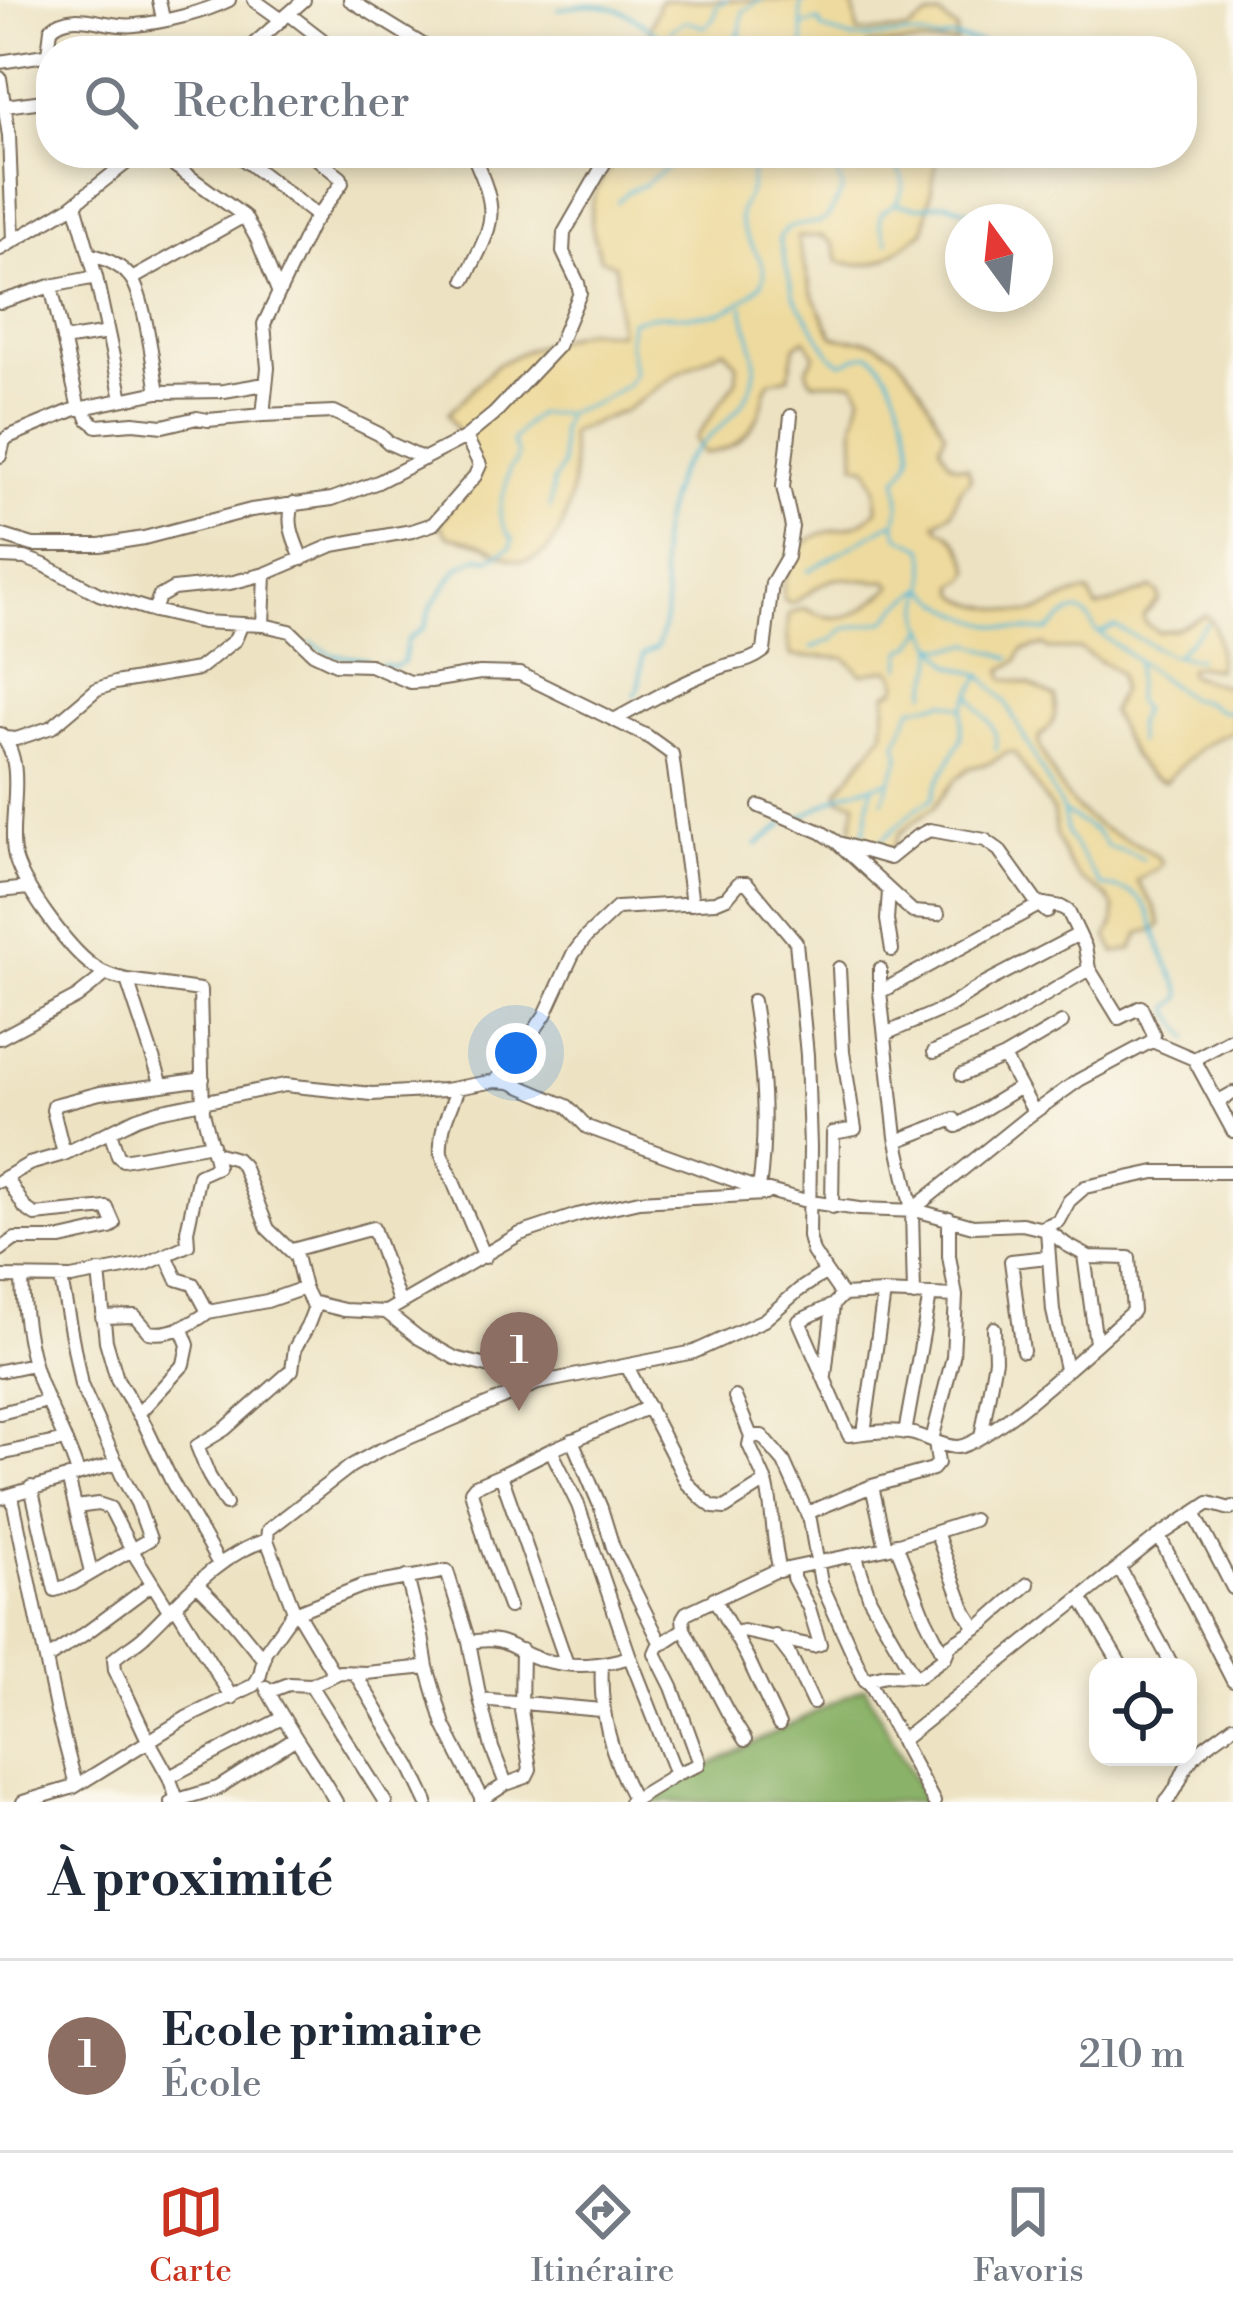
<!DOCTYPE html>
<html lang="fr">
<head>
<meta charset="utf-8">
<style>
  :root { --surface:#fff; --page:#f2f2f3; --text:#1f2937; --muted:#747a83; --line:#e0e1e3; --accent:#c8321e }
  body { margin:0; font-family:"Libre Bodoni",serif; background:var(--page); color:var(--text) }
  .controls { position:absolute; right:36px; bottom:36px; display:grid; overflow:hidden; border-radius:24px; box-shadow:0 6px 18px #0003 }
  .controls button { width:108px; height:108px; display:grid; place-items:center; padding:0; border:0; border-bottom:3px solid var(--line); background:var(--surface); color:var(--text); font:60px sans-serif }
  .compass { position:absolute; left:945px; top:204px; width:108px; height:108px; border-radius:50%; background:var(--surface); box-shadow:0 6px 18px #0003; rotate:345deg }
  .you { position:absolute; left:516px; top:1053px; width:42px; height:42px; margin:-30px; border:9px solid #fff; border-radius:50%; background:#1a73e8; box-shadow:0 0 0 18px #1a73e833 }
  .badge { display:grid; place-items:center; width:78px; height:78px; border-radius:50%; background:var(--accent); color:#fff; font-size:39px; font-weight:700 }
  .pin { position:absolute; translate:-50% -99px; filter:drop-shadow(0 3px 6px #0008) }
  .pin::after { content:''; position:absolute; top:63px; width:42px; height:36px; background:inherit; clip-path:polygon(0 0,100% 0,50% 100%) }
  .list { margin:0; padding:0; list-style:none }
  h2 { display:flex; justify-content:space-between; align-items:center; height:156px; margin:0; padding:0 48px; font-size:51px }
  h2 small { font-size:39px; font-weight:400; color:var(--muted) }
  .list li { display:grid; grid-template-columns:78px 1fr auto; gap:36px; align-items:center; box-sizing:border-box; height:192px; padding:0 48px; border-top:3px solid var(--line) }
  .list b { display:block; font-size:45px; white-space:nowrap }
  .list p { margin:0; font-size:39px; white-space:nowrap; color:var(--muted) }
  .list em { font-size:39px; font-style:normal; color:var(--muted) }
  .icon { flex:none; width:66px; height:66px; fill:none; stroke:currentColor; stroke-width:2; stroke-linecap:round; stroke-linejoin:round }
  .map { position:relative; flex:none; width:1233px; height:1802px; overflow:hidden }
  .search { position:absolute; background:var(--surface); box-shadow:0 6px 18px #0003; left:36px; right:36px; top:36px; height:132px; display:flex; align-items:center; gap:30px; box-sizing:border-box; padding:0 42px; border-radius:48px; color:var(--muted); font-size:45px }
  .sheet { height:348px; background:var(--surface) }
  nav { display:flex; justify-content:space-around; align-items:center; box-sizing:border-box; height:168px; border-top:3px solid var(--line); background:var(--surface); font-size:33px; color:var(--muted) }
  nav a { display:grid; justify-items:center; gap:6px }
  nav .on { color:var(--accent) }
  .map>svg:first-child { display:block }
</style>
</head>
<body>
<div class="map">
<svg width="1233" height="1802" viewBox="0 0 1233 1802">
  <rect width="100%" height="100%" fill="#fbf7ec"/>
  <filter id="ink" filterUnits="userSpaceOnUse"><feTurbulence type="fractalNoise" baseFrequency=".00833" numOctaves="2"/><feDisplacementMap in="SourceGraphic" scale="24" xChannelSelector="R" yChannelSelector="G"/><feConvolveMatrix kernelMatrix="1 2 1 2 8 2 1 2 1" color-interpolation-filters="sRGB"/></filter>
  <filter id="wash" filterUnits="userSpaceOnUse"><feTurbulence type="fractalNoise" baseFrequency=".004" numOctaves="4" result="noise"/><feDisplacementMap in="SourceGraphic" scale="48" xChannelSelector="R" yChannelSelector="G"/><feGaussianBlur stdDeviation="2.7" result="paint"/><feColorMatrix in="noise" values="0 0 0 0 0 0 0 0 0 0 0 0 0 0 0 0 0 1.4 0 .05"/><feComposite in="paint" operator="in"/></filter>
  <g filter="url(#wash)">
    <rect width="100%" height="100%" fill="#ede3c3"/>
    <path fill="#8ab268" stroke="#626e43" stroke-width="3" d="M 865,1687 L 926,1802 L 636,1802 Z"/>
    <path fill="#eeda9e" stroke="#94825e" stroke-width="3" d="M 660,0 L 848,0 L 854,9 L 858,33 L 908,30 L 928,17 L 941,16 L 957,30 L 956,43 L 869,45 L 866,51 L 643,51 Z
      M 620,153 L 938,153 L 924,231 C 890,255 882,271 839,262 L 834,245 L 823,236 L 797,237 L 812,293 L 833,336 C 846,342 858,337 872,342 C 908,353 927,401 945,432 L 940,446 C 948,460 950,467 967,467 L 971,478 L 959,491 L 952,512 L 936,523 L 940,529 C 957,534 967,555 971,571 L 967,579 L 956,585 C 957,588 956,591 958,594 C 966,605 1021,614 1034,612 C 1054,608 1070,591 1089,593 L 1097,608 L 1152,588 L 1158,593 L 1159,600 L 1143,616 L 1145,623 L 1158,632 L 1175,629 L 1206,615 C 1221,629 1218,650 1217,669 L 1196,666 L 1188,669 L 1189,675 L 1233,689 L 1233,733 C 1205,738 1184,763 1165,782 C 1137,778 1123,736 1111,712 L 1121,689 L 1119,673 L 1080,649 L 1048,649 L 1044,645 L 1022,650 L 1017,661 L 1002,670 L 1004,679 L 1029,684 L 1055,697 C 1056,717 1055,724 1039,737 L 1039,745 C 1058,785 1069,812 1112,833 C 1131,842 1146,846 1162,861 L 1160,867 L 1137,881 L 1154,906 L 1161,924 L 1157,929 L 1140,933 L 1132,949 L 1115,953 L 1107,937 L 1114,923 L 1114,908 L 1106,896 L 1081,880 L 1067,861 L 1056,835 L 1053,812 L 1014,752 L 1007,753 L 990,763 L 969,768 L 957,778 L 934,807 L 900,833 L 892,851 C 877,850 860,848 850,837 L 856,802 L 840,799 L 838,791 L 883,734 L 887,693 L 895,690 L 898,683 L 895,675 L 889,669 L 862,674 L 845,658 L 791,656 L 787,636 L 789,614 L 804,608 C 843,629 861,612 892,586 L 887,581 C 870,583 848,576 836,579 C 819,582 807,597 791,604 L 784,600 C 781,585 785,576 792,563 C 817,513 848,544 877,509 L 876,489 L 868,467 L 855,464 L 854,425 L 861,395 L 854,382 L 814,382 L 809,378 L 806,369 L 815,355 L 805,339 L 795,346 L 789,377 C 786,378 773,380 770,382 C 764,388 764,402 761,409 C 752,435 730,453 703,453 L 695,439 L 736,381 L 737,364 L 724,349 L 679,373 L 626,410 L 570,433 C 570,446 573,458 573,471 C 573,501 560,562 520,561 C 508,560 496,550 485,546 C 473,541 460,539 448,536 L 439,525 L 476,464 L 448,414 L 495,366 L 526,350 L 587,330 L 619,333 C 615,310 620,288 615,265 L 600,258 C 584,206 589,197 620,153 Z"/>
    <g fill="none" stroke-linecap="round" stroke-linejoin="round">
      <path stroke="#58bbd7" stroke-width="3" d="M 558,9 C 609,0 622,7 661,37 L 669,39 L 673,28 L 687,21 L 704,27 C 712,22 717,17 716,6 L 727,0
        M 803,25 L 819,21 L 823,30 L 855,39 L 908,35 L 939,40 L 950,37 L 985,43
        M 617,45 L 656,35
        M 728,51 L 739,32
        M 741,51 L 740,30 L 743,11 L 761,0
        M 793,51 L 804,45 L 800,8 L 804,0
        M 827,153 L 843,188 C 822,233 829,217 787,228 L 779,238 L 794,297 L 832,357 L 842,363 C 850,361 863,353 870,355 C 890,362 914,434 911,453 C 910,464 904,470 897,479 L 900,503 L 895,525 L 899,536 L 924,548 L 926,557 L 926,588 C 956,619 1004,632 1047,631 C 1066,616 1080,596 1095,630 L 1190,699 C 1210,699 1212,712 1228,712 L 1233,706
        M 883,153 C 901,172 911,181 895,204 L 919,207 L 947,203 L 997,222
        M 1064,153 L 1072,158
        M 617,202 L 629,191 L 644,185 L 668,167 L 693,160 L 715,160 L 719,157 L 718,153
        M 888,243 L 880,225 L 881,213 L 893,205
        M 550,508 L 553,482 L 562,466 L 560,432 L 566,413
        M 808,571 L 895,521
        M 925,590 L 922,604 L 922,622 L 936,646 L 951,665 L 981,675 L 1005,701 L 1063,811 L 1067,834 L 1101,886 C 1148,890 1147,907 1161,948 C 1166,963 1175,977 1181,992 L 1181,998 L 1171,1007 L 1171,1012 L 1189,1038
        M 1101,632 L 1115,626 L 1169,655 L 1198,659
        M 311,643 L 334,655 L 366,659
        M 812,648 L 834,639 L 844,629 L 886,621 L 900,605 L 923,589
        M 1175,656 L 1207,623
        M 1137,663 L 1135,700 L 1142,709 L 1136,724 L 1138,742
        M 381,664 L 394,667 L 403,662 L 407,640 L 424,628 L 432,605 L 458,568 L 478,557 L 488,559 L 510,548 L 513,540 C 488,510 506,501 509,469 C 520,459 519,455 512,442 L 526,423 L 538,414 L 566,413 L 594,404 L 627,385 L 634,374 L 629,340 L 631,321 C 680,304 710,334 754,291 C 760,286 763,284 764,276 C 766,257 740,238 740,215 C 740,206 747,199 750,190 C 754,178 749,165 746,153
        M 901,668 L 903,650 L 913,645 L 926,627
        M 926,693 L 934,665 L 936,646 L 948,648 L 972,644 L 1010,658
        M 971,695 C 980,719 998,717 996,750
        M 634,696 L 639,689 L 643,654 L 657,647 C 675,600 660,590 660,546 C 660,526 669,501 674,482 C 687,440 749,423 755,370 C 757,350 745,326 743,306
        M 883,801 L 900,756 L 897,742 L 912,708 L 945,702 L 963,708 L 981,675
        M 1064,812 L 1096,832 L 1108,847 L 1128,852 L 1143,859
        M 799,818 L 845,793 L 889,781
        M 862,835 C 870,821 867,802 873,786
        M 881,841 L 916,809 L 933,798 L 936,786 L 961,739 L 963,708
        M 757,845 L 784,824"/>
    </g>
  </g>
  <g filter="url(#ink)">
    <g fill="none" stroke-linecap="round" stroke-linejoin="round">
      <g stroke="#796b58" stroke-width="16">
        <path id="street" d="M 159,0 L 163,19
          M 254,0 L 282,20
          M 350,0 L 433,51
          M 289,14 L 337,51
          M 246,51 L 304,0
          M 48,54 L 51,29 C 73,7 108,29 135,25 C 165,22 202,13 229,0
          M 0,62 L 51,54
          M 0,78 L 9,136 L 13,240
          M 5,106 L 51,100
          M 157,153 L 244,216 L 257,239 L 278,291
          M 235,153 L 317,216
          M 310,153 L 341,178 L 342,183 L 311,225 L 264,324 L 268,368 L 263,415 L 334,412 L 379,434 L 389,443 L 424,459
          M 396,153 L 398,154
          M 0,249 L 69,208 L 139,153
          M 90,254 C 104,258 122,266 131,278 C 145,297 153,366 158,392 L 224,391 L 265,384
          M 96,277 L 122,399
          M 132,279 L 244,216
          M 465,279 C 495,222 500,214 472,153
          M 51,286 L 79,409
          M 0,302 L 51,286 L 96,277 L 75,204
          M 63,340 L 108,333
          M 84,408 L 88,419 L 97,426 L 133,423 L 163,426 L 197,418 L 208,420 L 263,415
          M 0,456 L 4,441 L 8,437 L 73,410 L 158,392
          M 294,503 C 285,522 295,541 302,559
          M 0,535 L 33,545 L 100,545 L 144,538 L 251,510 L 332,499 L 378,482 L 466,437 L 494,414 L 558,346 L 580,293 L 578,283 L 563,252 L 564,233 L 610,153
          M 0,557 L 25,558 L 44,565 L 99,594 L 154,611 L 202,622 L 263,625 L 290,631 L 313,653 L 336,664 L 370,665 L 410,682 L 431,681 L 480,673 L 520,674 L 647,736 L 672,754 L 692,904
          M 154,611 L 159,597 L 173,589 L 230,583 L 265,574
          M 263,625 L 265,574 L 333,545 L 412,531 L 433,524 L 475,476 L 480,465 L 466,437
          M 614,720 C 649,701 683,682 719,668 C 737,661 747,664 764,651 L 772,583 L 787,557 L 792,527 L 783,487 L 791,416
          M 0,734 C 28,763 8,816 14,852 C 19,882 68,948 93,966 C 103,974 115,977 127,980 L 162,1085 L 203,1079
          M 5,738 L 16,739 L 52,727 L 97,689 L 115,683 L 198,669 L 235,640 L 241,626
          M 759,806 L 821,832 L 838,843 L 913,912 L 938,914
          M 838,843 L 890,858 L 916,837 L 930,830 L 985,840 L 999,850 L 1037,903 L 1047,912
          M 0,891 L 28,888
          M 889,891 L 887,920 L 892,950
          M 1044,904 L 1061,907 L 1068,911 L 1085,947 L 1089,969 L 1119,1018 L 1141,1007 L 1154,1035 L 1152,1041 L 1194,1059
          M 880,969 L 880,992 L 896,1137 L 912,1210 L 914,1295
          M 880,992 L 1039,905
          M 753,1001 C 763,1065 768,1124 759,1189
          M 885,1034 L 948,1007 L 987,982 L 1079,934
          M 0,1038 L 77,997 L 106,974
          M 1233,1038 L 1194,1059 L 1233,1131
          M 934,1052 L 1002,1021 L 1089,969
          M 1004,1057 L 1034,1112
          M 962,1075 L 1004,1057 L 1062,1023
          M 458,1088 C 450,1110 439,1129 441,1153 L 485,1257
          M 1217,1102 L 1233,1093
          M 110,1132 L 118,1156 L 123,1160 L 212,1144
          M 897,1141 L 954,1119 L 957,1126 L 1020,1087
          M 215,1153 L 236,1159 L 243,1166 L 268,1229 L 296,1256 L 304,1288 L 311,1302 L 344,1310 L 386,1312 L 419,1338 L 455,1358 L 499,1369 L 529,1370 L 553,1379
          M 64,1154 L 53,1110 L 54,1105 L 100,1093 L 162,1085
          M 0,1181 L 29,1164 L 64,1154 L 137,1118 L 158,1111 L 285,1085 L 372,1094 L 445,1090 L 495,1081 L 510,1082 L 567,1106 L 587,1127 L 750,1186 L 810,1202 L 859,1209 L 919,1211 L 973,1226 L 1022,1224 L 1047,1230 L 1067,1245 L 1089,1257 L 1129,1258 L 1133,1311 C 1103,1337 990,1444 958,1447 C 943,1447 928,1438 914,1434 C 893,1429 870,1432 849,1435 L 799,1321 L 833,1305 L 842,1295 L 826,1272
          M 832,1207 L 833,1133 L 855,1129 L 843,1052 L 839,968
          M 912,1210 L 1030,1115 L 1079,1080 L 1152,1041
          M 1041,1228 L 1058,1221 L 1069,1201 L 1085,1187 L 1155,1172 L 1233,1172
          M 1047,1230 L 1053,1311 L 1066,1369
          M 0,1250 L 15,1239 L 61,1239 L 110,1228 L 114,1224 L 107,1208 L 35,1215 L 25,1208 L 6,1177
          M 292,1250 L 373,1228 L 400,1304
          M 166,1255 L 177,1279 L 193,1284 L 208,1312 L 267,1301 L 304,1288
          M 1084,1255 L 1096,1343
          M 99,1272 L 106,1341 L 117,1379 L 145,1425 L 172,1482 L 219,1564
          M 0,1277 L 71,1278 L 146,1264 L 188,1245 L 187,1231 L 199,1175 L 217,1167 L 203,1112 L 200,990 L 127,980
          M 22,1279 C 23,1318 29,1357 44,1393 C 55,1420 70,1446 78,1474
          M 842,1295 L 884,1293 L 956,1296
          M 386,1312 L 520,1234 L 577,1215 L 639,1201 L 765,1194
          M 102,1317 L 135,1316 L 149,1332 C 169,1336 193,1324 208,1312
          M 1023,1351 L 1011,1261 L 1048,1257
          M 627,1366 L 687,1483 L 704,1500 L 713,1507 L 725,1508 L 766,1482 C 774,1511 772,1541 780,1571
          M 0,1371 L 33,1364
          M 825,1375 L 833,1305
          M 735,1397 L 751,1436 L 749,1445 L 766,1482
          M 649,1407 L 551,1450 L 578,1505 L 630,1657 L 676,1774
          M 0,1413 L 47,1401
          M 138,1414 L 184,1364 L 188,1345 L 181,1327
          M 864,1433 L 884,1293
          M 905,1433 L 930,1295
          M 751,1436 L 762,1436 L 784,1462 L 810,1520 L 821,1583 L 865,1680 L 871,1685 L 934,1802
          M 981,1437 L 995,1360 L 994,1328
          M 572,1440 L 601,1508 L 613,1547 L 660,1642 L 655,1653 L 672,1687 L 699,1761 L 698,1765 L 676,1774 L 630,1802
          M 932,1440 L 953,1357 L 956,1296 L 949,1256 L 949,1218
          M 551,1450 L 501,1475 L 567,1664
          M 0,1454 L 65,1440
          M 501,1475 L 475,1486 L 471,1491 L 487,1547 L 509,1607
          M 68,1477 L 91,1572
          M 31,1487 L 55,1590 L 73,1584 L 150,1539 L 137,1503 L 124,1480 L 81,1385 L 61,1279
          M 12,1496 L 57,1713 L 76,1785
          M 0,1498 L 117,1463
          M 226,1504 L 209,1476 L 197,1446 L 225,1429 L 292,1370 L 295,1348 L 307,1327 L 316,1304
          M 76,1507 L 98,1504 L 110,1508 L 131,1549 L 169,1610
          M 807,1513 L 872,1486
          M 1194,1513 L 1233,1588
          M 936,1532 L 965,1611 L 976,1628
          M 1159,1536 L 1233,1681
          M 896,1544 L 925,1617 L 945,1657
          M 886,1548 L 872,1486 L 933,1469 L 938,1463 L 935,1441
          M 855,1554 L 870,1599 L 913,1674
          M 1119,1567 L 1171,1663
          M 407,1577 L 422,1636 L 427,1667
          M 197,1584 L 225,1612 L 264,1660
          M 714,1598 L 747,1657 L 779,1725
          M 1081,1598 L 1122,1667
          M 175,1605 L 232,1698
          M 297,1612 L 334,1674
          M 294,1613 L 362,1586 L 447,1571 L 469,1642 L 480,1699 L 601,1710
          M 684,1629 L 727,1711 L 745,1740
          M 734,1633 L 743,1631 L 813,1646 L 820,1644 L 809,1608 L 793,1578 L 793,1568
          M 775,1636 L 791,1657 L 813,1703
          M 469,1642 C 512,1635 509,1651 543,1660 C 574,1668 600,1666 630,1657
          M 660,1645 L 684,1629 L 683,1618 L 686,1613 L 773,1572 L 886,1548 L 973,1520
          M 46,1659 L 86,1633 L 152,1584
          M 602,1665 C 599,1711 612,1759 634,1799
          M 355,1673 L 410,1766 L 427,1802
          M 865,1680 L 886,1675 L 919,1676 L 945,1657 L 950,1645 L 984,1623 L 1028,1584
          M 311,1685 L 385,1802
          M 266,1687 C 286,1727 314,1763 336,1802
          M 268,1692 L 289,1684 L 311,1685 L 340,1672 L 366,1673 L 427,1667 L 444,1725 L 483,1802
          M 480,1699 L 492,1748 L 506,1784
          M 901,1741 L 1156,1538 L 1209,1503 L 1230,1509 L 1233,1507
          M 169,1777 L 145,1734 L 115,1670 L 114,1659 C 123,1650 136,1644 145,1635 C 183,1599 215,1556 267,1540
          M 481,1800 L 506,1784 L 526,1777 L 530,1769 L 521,1710 L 522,1650
          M 23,1802 L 74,1787 L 186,1718 L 254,1685 L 260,1675 L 265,1652 L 294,1611 L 267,1540 L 268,1530 L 351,1466 L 378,1451 L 538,1383 L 694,1352 L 764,1320 L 799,1290 L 826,1272 L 813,1252 L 809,1237 L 810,1147 L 807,1055 L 796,942 L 747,883 L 739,883 L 727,897 L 715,902 L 617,908 L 586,937 L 573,954 L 545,1015 L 510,1065 L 495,1081
          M 171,1802 L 218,1788 L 296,1738
          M 178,1802 L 169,1777 L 282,1718
          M 1166,1802 C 1177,1791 1179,1780 1186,1767 C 1196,1750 1218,1738 1233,1726"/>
      </g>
      <use href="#street" stroke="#fff" stroke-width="12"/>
    </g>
  </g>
</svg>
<div class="controls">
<button><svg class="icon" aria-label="locate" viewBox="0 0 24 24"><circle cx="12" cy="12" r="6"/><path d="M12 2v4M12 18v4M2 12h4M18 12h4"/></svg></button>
</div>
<svg class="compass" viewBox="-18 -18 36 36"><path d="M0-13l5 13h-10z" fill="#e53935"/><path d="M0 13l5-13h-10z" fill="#747a83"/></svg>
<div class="you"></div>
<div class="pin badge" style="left:519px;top:1411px;background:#8d6e63">1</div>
<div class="search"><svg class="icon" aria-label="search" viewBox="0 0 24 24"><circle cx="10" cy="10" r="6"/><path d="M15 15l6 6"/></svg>Rechercher</div>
</div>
<section class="sheet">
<h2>À proximité<small></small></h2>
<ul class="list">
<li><span class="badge" style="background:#8d6e63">1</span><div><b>Ecole primaire</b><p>École</p></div><em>210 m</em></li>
</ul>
</section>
<nav>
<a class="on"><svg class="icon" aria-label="map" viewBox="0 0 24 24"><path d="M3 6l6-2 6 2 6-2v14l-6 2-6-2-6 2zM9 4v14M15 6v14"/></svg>Carte</a>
<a><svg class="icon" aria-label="directions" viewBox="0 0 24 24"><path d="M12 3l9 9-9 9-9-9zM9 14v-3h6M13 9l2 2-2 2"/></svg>Itinéraire</a>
<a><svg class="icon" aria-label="saved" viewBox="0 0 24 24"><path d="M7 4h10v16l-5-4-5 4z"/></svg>Favoris</a>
</nav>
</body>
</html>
